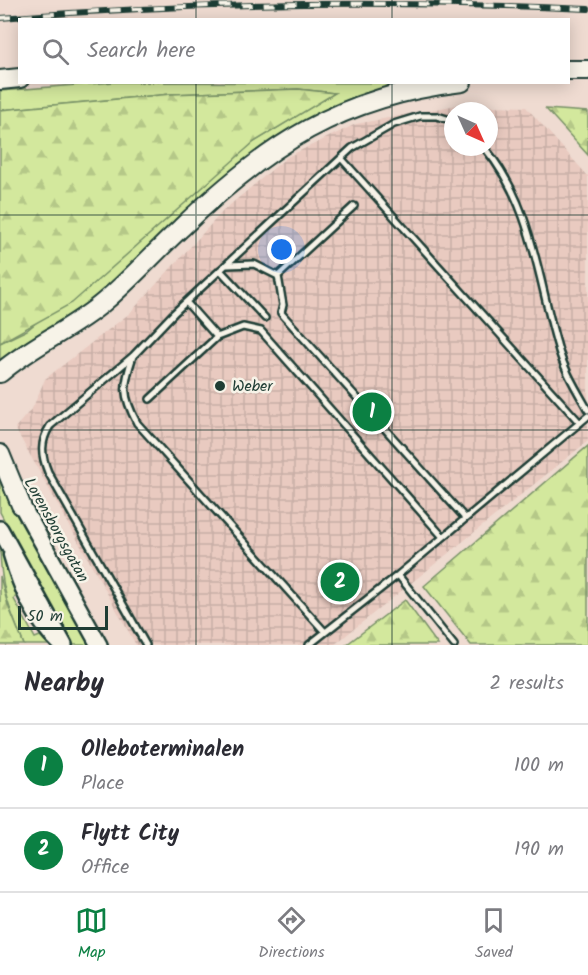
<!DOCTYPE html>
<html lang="en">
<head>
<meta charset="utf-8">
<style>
  :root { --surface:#fff; --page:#f7f7f7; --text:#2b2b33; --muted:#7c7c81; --line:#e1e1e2; --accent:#0b8043 }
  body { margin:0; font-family:Kalam,sans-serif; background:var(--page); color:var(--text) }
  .compass { position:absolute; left:444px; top:102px; width:54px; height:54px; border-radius:50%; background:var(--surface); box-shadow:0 3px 15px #0003; rotate:135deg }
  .scale { position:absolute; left:18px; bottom:15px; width:90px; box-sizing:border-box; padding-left:6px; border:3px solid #1f3d34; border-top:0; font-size:16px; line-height:21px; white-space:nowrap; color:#1f3d34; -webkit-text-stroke:4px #f7f3e8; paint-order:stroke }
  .you { position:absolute; left:282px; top:250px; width:21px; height:21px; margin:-15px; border:4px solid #fff; border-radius:50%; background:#1a73e8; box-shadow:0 0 0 9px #1a73e833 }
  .badge { display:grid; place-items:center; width:39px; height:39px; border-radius:50%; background:var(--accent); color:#fff; font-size:20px; font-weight:700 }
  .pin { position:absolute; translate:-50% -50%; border:3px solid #fff; box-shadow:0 2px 6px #0006 }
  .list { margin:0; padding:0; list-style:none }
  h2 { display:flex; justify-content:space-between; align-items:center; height:78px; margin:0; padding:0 24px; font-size:26px }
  h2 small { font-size:20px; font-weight:400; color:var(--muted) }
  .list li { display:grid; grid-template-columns:39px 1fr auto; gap:18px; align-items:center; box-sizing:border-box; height:84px; padding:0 24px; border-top:2px solid var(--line) }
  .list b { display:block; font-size:22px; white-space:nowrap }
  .list p { margin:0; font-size:20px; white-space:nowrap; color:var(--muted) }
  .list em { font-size:20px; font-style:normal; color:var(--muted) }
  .icon { flex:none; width:33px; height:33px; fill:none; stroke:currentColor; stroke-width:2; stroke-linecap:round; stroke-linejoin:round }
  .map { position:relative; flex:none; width:588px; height:645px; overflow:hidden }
  .search { position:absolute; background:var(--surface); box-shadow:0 3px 15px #0003; left:18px; right:18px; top:18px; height:66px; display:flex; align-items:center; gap:15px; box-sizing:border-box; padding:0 21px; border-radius:0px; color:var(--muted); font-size:22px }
  .sheet { height:246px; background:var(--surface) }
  nav { display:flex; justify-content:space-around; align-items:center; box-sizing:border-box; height:84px; border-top:2px solid var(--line); background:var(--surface); font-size:16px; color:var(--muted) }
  nav a { display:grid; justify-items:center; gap:3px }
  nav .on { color:var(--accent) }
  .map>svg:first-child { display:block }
</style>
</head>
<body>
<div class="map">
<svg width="588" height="645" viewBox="0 0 588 645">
  <defs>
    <pattern id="industrial-grid" width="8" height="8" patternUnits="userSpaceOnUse" patternTransform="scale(1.5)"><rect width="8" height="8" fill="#e9cac0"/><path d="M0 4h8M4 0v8" fill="none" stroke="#c7aea6"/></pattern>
    <pattern id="forest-firs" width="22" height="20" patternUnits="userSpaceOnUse" patternTransform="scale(1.5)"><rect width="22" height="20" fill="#d3e89d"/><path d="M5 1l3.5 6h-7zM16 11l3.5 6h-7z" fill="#b5c888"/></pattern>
  </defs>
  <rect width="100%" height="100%" fill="#efdbd1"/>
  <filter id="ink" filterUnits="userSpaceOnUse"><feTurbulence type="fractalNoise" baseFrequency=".0167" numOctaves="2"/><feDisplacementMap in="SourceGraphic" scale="12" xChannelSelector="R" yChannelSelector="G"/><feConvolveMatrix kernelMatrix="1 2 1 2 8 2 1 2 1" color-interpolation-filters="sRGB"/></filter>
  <g filter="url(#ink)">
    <path fill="url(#industrial-grid)" fill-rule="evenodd" d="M 457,105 L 526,107 L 588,176 L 588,441 L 334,645 L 136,645 L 15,428 L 33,407 L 45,379 L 130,313 L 224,210 L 287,157 L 356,124 ZM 453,111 L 489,111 L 489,147 L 453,147 Z"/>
    <path fill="#d3e89d" stroke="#799268" stroke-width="1.5" d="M 114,82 L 424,83 L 338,106 L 54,331 L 0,360 L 0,343 L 27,330 L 254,142 L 334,93 L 298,89 L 171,94 L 0,110 L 0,91 Z
      M 0,478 L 32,541 L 91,645 L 71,645 L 0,512 Z
      M 0,546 L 16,596 L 14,599 L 35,638 L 40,636 L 49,645 L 24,645 C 9,608 0,586 0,546 Z"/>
    <path fill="url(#forest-firs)" stroke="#799268" stroke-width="1.5" d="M 298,89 L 335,93 L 254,142 L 72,303 L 0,343 L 0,110 L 171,94 Z
      M 546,109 L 588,112 L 588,155 Z
      M 588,446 L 588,645 L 471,645 L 424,586 Z
      M 0,576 L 8,605 L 24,645 L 0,645 Z
      M 405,600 L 438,645 L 346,645 Z"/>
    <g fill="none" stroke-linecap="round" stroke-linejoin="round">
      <g stroke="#1f3d34" stroke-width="10">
        <path id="lane" d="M 484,147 C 532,204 537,275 557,344 C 563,368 576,389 588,410
          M 341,158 L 580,423
          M 227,265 L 254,264 L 278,276 L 354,206
          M 220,270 L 265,318
          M 278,276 L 283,305 L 281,313 L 465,518
          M 217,337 L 243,327 L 261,331 L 443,537
          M 133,356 C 123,386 122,395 137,423 L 325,632
          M 150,399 L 217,337 L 186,302
          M 398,575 L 454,645
          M 146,645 L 48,472 C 41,455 40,442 50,426 L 133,356 L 174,313 L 352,148 L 394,124 L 420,116 L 437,116 L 453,121
          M 309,645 L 398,575 L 588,416"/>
      </g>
      <g stroke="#1f3d34" stroke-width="15">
        <path id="street" d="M 9,555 C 19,589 32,620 58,645"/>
      </g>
      <g stroke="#1f3d34" stroke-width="20">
        <path id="secondary" d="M 16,495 L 99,645
          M 0,529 L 64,645"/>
      </g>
      <g stroke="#1f3d34" stroke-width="22">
        <path id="highway" d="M 568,70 L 588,70
          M 0,80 L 20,78
          M 0,373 C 32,345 73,329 105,301 C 132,278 155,252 181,228 C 267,145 341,96 462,82
          M 0,454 L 21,505"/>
      </g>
      <use href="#lane" stroke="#f7f3e8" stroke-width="5"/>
      <use href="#street" stroke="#f7f3e8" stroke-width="10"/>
      <use href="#secondary" stroke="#f7f3e8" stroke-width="15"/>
      <use href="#highway" stroke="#f7f3e8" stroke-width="18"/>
      <g stroke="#1f3d34" stroke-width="6">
        <path id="rail" d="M 0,18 C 196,2 392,0 588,9"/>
      </g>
      <use href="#rail" stroke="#f7f3e8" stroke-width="4" stroke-dasharray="11" stroke-linecap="butt"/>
    </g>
  </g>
  <path fill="none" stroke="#1f3d34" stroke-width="1.5" stroke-opacity="0.55" d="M 196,0 L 196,20M 392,0 L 392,20M 196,82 L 196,645M 392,82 L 392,645M 0,215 L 588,215M 0,430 L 588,430"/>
  <circle fill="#1f3d34" stroke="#f7f3e8" stroke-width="2" cx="220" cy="386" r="6"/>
  <g text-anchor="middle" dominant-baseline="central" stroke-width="5" stroke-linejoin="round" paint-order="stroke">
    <g font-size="16" fill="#1f3d34" stroke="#f7f3e8" text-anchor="start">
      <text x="232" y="386">Weber</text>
    </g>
    <g font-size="16" fill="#1f3d34" stroke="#f7f3e8">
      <text transform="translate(56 530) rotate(61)">Lorensborgsgatan</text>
    </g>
  </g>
</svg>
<svg class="compass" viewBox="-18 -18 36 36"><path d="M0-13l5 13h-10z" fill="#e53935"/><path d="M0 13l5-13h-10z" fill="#7c7c81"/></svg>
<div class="scale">50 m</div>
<div class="you"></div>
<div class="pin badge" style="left:372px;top:412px">1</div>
<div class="pin badge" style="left:340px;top:582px">2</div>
<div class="search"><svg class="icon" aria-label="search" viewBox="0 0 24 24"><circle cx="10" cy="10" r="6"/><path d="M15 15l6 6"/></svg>Search here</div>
</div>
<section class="sheet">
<h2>Nearby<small>2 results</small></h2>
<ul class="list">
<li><span class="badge">1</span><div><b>Olleboterminalen</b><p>Place</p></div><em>100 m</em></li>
<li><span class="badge">2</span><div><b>Flytt City</b><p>Office</p></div><em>190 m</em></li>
</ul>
</section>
<nav>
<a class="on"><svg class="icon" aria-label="map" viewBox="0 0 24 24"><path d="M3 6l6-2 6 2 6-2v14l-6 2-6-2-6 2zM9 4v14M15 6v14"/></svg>Map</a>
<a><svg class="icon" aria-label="directions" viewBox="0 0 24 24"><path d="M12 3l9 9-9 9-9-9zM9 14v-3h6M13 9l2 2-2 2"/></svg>Directions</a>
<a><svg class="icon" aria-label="saved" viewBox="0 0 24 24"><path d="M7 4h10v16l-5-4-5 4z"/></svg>Saved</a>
</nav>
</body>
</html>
